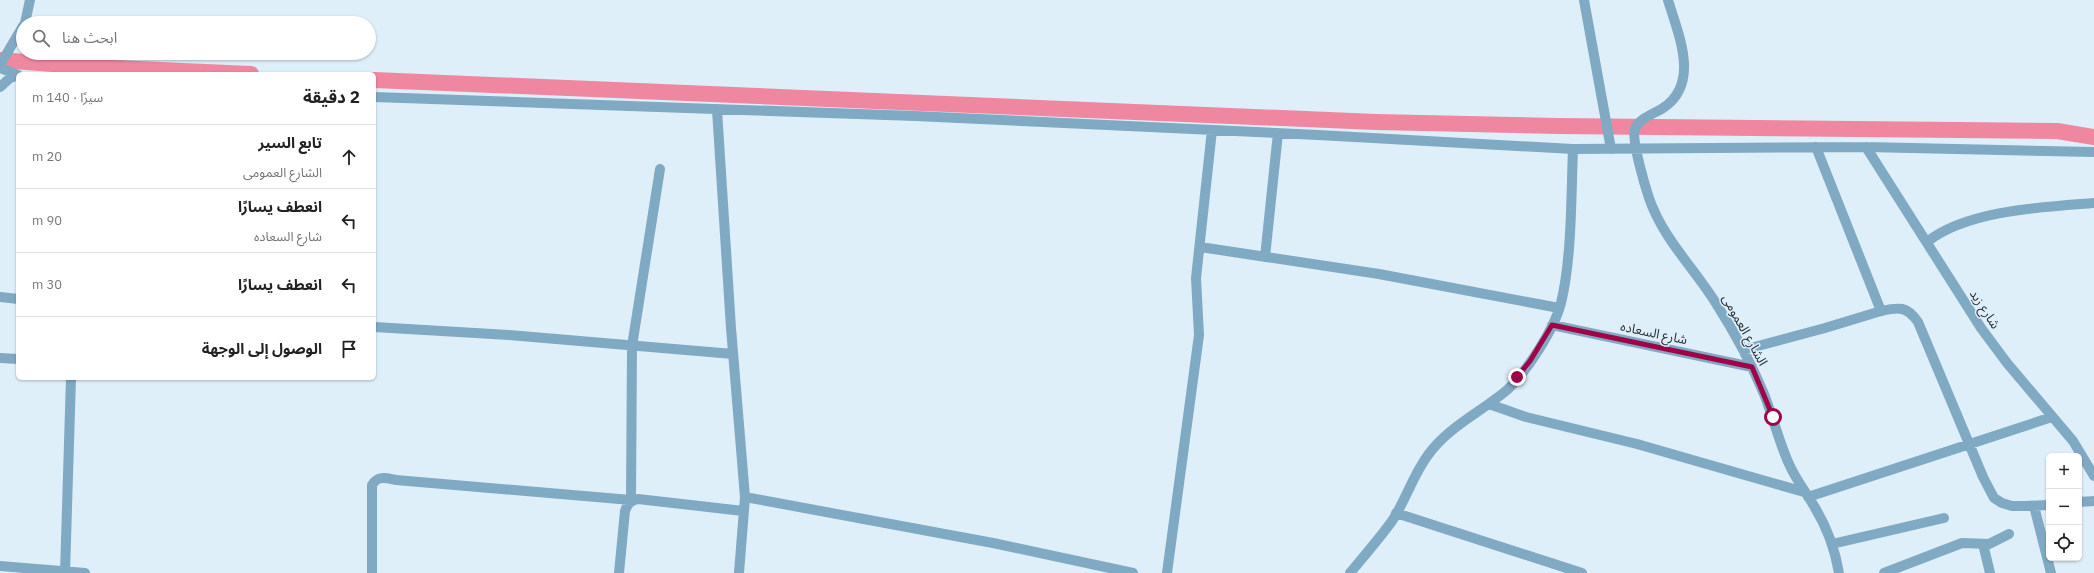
<!DOCTYPE html>
<html lang="ar">
<head>
<meta charset="utf-8">
<style>
  :root { --surface:#fff; --page:#f2f2f2; --text:#222; --muted:#767676; --line:#e0e0e0 }
  body { margin:0; font-family:"IBM Plex Sans","Noto Sans Arabic",sans-serif; background:var(--page); color:var(--text); direction:rtl }
  .controls { position:absolute; right:12px; bottom:12px; display:grid; overflow:hidden; border-radius:6px; box-shadow:0 1px 3px #0004 }
  .controls button { width:36px; height:36px; display:grid; place-items:center; padding:0; border:0; border-bottom:1px solid var(--line); background:var(--surface); color:var(--text); font:20px sans-serif }
  .stop { position:absolute; width:12px; height:12px; margin:-9px; border:3px solid #9f0448; border-radius:50%; background:#fff }
  .stop.end { background:#9f0448; border-color:#fff; box-shadow:0 1px 4px #0008 }
  .list { margin:0; padding:0; list-style:none }
  h2 { display:flex; justify-content:space-between; align-items:center; height:52px; margin:0; padding:0 16px; font-size:17px }
  h2 small { font-size:13px; font-weight:400; color:var(--muted) }
  .list li { display:grid; grid-template-columns:26px 1fr auto; gap:12px; align-items:center; box-sizing:border-box; height:64px; padding:0 16px; border-top:1px solid var(--line) }
  .list b { display:block; font-size:15px; white-space:nowrap }
  .list p { margin:0; font-size:13px; white-space:nowrap; color:var(--muted) }
  .list em { font-size:13px; font-style:normal; color:var(--muted) }
  .icon { flex:none; width:22px; height:22px; fill:none; stroke:currentColor; stroke-width:2; stroke-linecap:round; stroke-linejoin:round }
  .map { position:relative; flex:none; width:2094px; height:573px; overflow:hidden; direction:ltr }
  .search { position:absolute; background:var(--surface); box-shadow:0 1px 3px #0004; left:16px; top:16px; width:360px; height:44px; display:flex; align-items:center; gap:10px; box-sizing:border-box; padding:0 14px; border-radius:22px; color:var(--muted); font-size:15px }
  .panel { position:absolute; background:var(--surface); box-shadow:0 1px 3px #0004; left:16px; top:72px; width:360px; height:308px; border-radius:6px; direction:rtl }
  .map>svg:first-child { display:block }
</style>
</head>
<body>
<div class="map">
<svg width="2094" height="573" viewBox="0 0 2094 573">
  <rect width="100%" height="100%" fill="#deeffa"/>
  <g fill="none" stroke-linecap="round" stroke-linejoin="round">
    <path stroke="#f087a0" stroke-width="16" d="M 0,60 L 92,67 L 251,74
      M 374,80 L 1376,122 L 1558,126 L 2057,131 L 2094,137"/>
    <path stroke="#80a9c3" stroke-width="10" d="M 1584,0 L 1611,149
      M 1668,0 C 1678,34 1701,83 1663,108 C 1654,114 1639,118 1635,129 C 1631,139 1645,186 1649,198 C 1663,239 1695,269 1717,305 C 1735,333 1751,363 1764,394 C 1773,417 1779,442 1789,464 C 1796,480 1806,492 1814,506 C 1827,527 1835,549 1839,573
      M 25,23 L 30,0
      M 0,65 L 23,26
      M 0,68 L 18,75
      M 0,87 L 10,78 L 18,75
      M 374,97 L 915,116 L 1318,135 L 1573,149 L 1866,147 L 2094,152
      M 717,110 L 731,328 L 745,497 L 739,573
      M 1866,147 L 1981,328 L 2007,363 L 2073,441 L 2094,476
      M 1927,242 C 1967,210 2044,207 2094,203
      M 1200,247 L 1379,274 L 1559,308
      M 1265,257 L 1278,133
      M 0,297 L 18,299
      M 1881,311 C 1899,307 1907,306 1918,322 L 1983,477 L 1994,498 L 2002,503 L 2012,506 L 2025,506 L 2049,505
      M 1552,325 L 1752,367
      M 374,327 L 509,335 L 733,354
      M 1743,350 L 1825,328 L 1881,311 L 1816,147
      M 0,358 L 18,359
      M 1489,404 L 1526,417 L 1637,444 L 1804,492
      M 745,497 L 993,543 L 1133,573
      M 1808,497 L 2052,417
      M 2079,502 L 2094,501
      M 2034,506 L 2051,573
      M 1396,513 L 1582,573
      M 1832,544 L 1944,518
      M 1983,544 L 1990,573
      M 0,566 L 85,573
      M 65,573 L 71,378
      M 372,573 L 372,485 C 378,475 386,478 396,480 L 631,500 L 632,346 L 660,169
      M 619,573 L 625,511 C 628,503 630,501 638,499 L 743,511
      M 1167,573 L 1199,335 L 1196,278 L 1212,130
      M 1350,573 C 1364,556 1379,539 1392,521 C 1406,500 1413,475 1428,455 C 1448,427 1481,412 1507,390 C 1527,371 1554,330 1561,303 C 1572,258 1571,197 1573,149
      M 1884,573 L 1962,543 L 1989,544 L 2009,534"/>
  </g>
  <g fill="none" stroke-linecap="round" stroke-linejoin="round">
    <path stroke="#9f0448" stroke-width="5" d="M 1517,377 L 1530,361 L 1552,325 L 1752,367 L 1773,417"/>
  </g>
  <g text-anchor="middle" dominant-baseline="central" stroke-width="3" stroke-linejoin="round" paint-order="stroke">
    <g font-size="13" fill="#2a3034" stroke="#deeffa">
      <text transform="translate(1985 309) rotate(57)">شارع زيد</text>
      <text transform="translate(1745 330) rotate(61)">الشارع العمومى</text>
      <text transform="translate(1654 333) rotate(12)">شارع السعاده</text>
    </g>
  </g>
</svg>
<div class="controls">
<button>+</button>
<button>−</button>
<button><svg class="icon" aria-label="locate" viewBox="0 0 24 24"><circle cx="12" cy="12" r="6"/><path d="M12 2v4M12 18v4M2 12h4M18 12h4"/></svg></button>
</div>
<div class="stop" style="left:1773px;top:417px"></div>
<div class="stop end" style="left:1517px;top:377px"></div>
<div class="search"><svg class="icon" aria-label="search" viewBox="0 0 24 24"><circle cx="10" cy="10" r="6"/><path d="M15 15l6 6"/></svg>ابحث هنا</div>
<section class="panel">
<h2>2 دقيقة<small>سيرًا · 140 m</small></h2>
<ul class="list">
<li><svg class="icon" aria-label="ahead" viewBox="0 0 24 24"><path d="M12 20V5M6 11l6-6 6 6"/></svg><div><b>تابع السير</b><p>الشارع العمومى</p></div><em>20 m</em></li>
<li><svg class="icon" aria-label="left" viewBox="0 0 24 24"><path d="M17 20v-9H6M10 6l-5 5 5 5"/></svg><div><b>انعطف يسارًا</b><p>شارع السعاده</p></div><em>90 m</em></li>
<li><svg class="icon" aria-label="left" viewBox="0 0 24 24"><path d="M17 20v-9H6M10 6l-5 5 5 5"/></svg><div><b>انعطف يسارًا</b></div><em>30 m</em></li>
<li><svg class="icon" aria-label="arrive" viewBox="0 0 24 24"><path d="M6 21V4h12l-3 4 3 4H6"/></svg><div><b>الوصول إلى الوجهة</b></div></li>
</ul>
</section>
</div>
</body>
</html>
